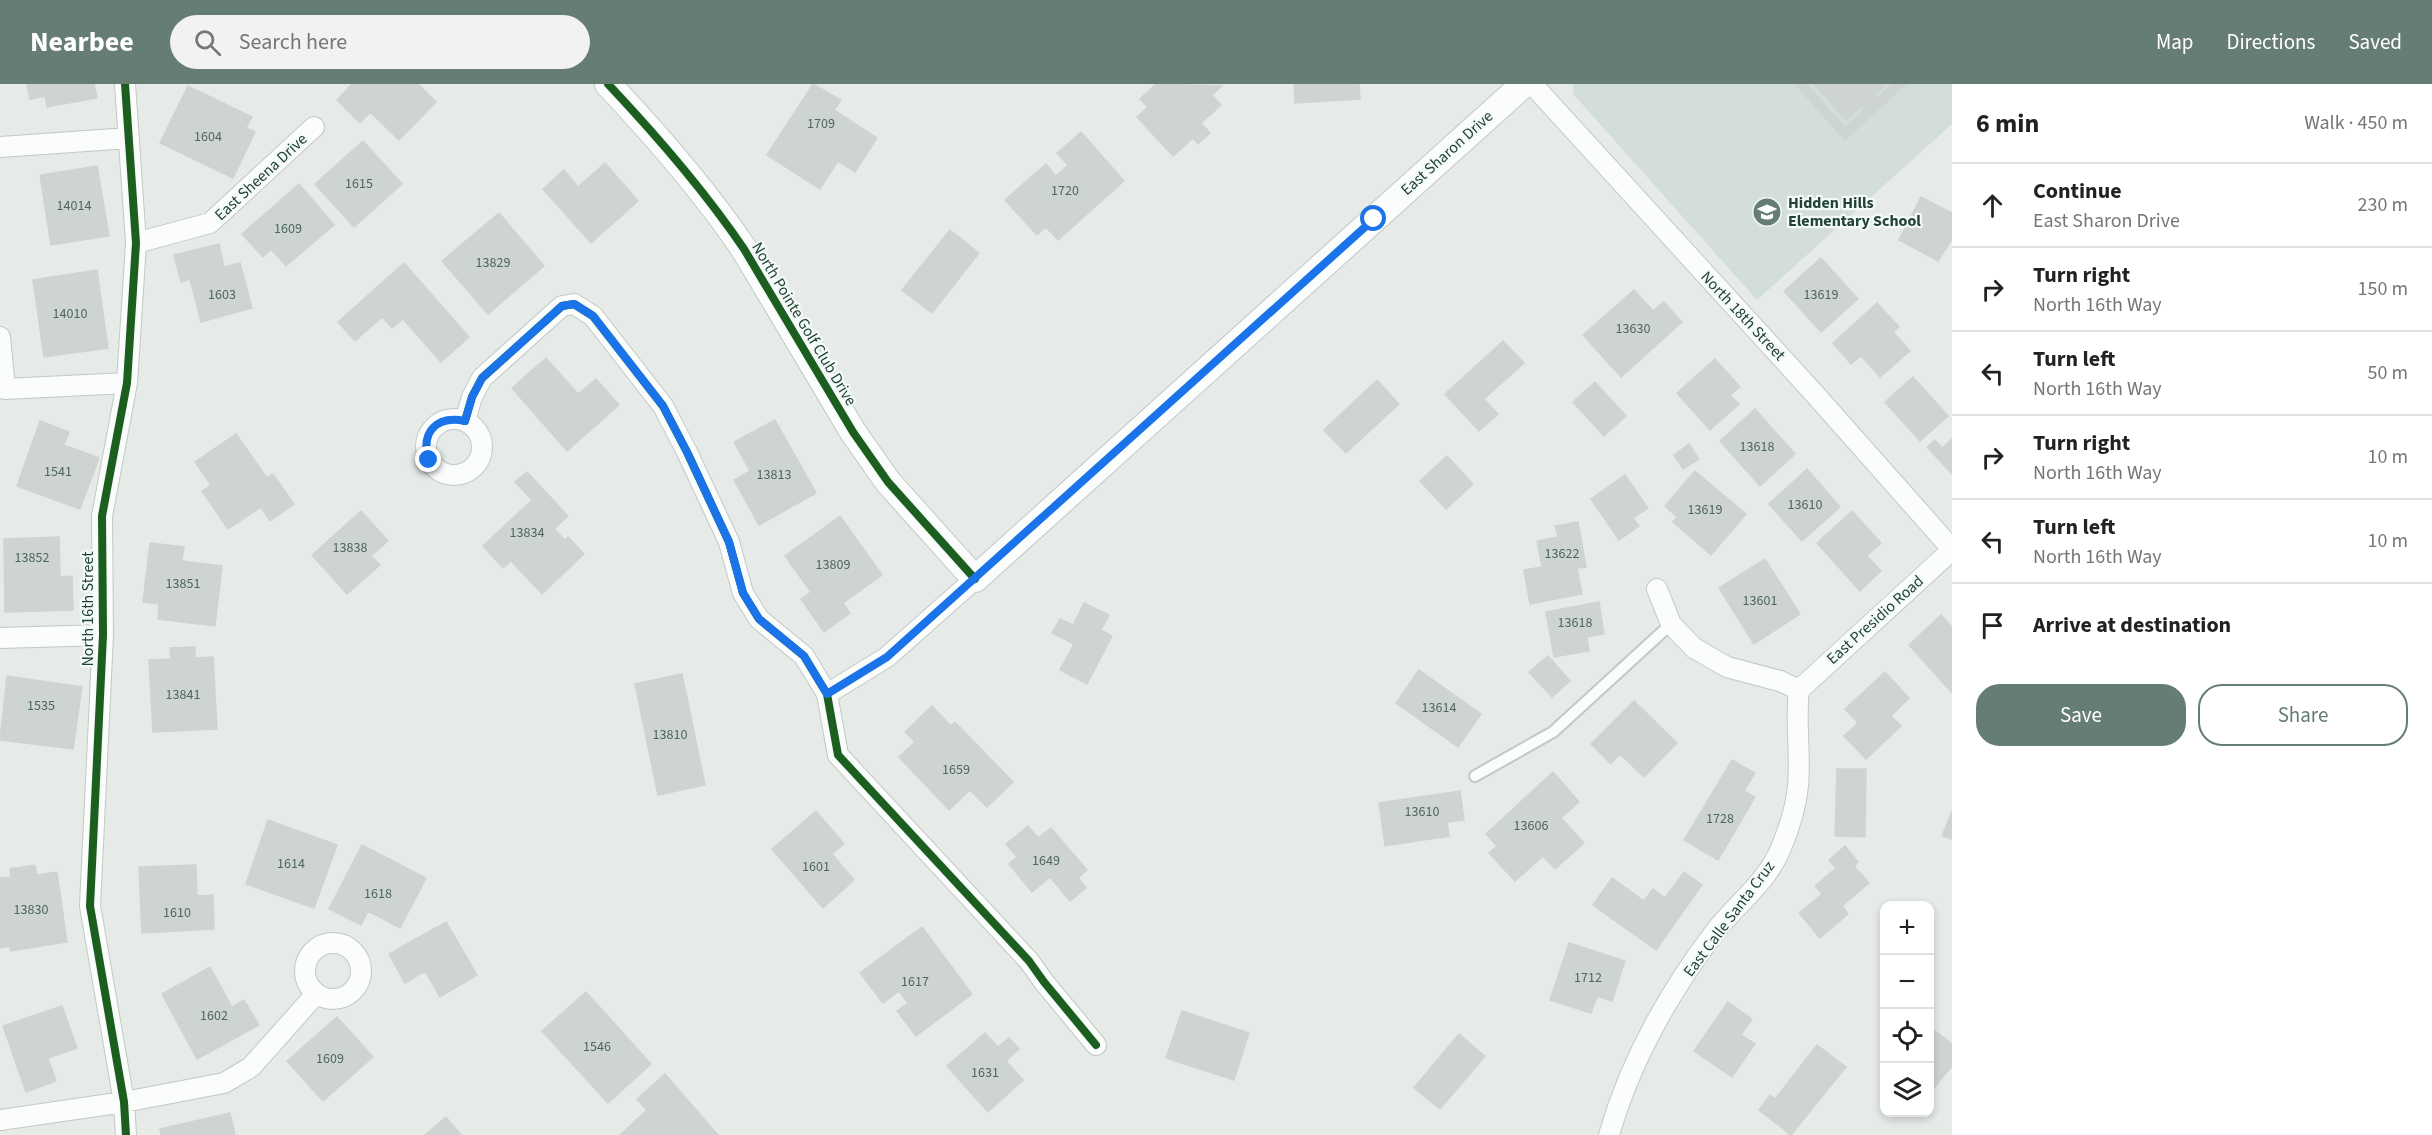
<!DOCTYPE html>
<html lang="en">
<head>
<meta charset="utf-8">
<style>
  :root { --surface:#fff; --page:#f2f2f2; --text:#222; --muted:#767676; --line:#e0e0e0; --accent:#667d74 }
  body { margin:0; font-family:"Source Sans 3",sans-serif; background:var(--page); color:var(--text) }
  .controls { position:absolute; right:18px; bottom:18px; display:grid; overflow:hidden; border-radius:12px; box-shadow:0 3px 9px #0003 }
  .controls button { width:54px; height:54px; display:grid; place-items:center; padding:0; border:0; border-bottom:2px solid var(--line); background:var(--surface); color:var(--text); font:30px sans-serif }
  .stop { position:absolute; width:18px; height:18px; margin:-14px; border:4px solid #1a73e8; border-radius:50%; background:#fff }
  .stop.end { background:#1a73e8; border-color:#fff; box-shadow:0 2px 6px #0008 }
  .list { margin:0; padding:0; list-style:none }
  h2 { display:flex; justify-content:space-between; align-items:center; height:78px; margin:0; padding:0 24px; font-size:26px }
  h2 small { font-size:20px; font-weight:400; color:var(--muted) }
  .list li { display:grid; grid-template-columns:39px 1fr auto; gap:18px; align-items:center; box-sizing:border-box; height:84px; padding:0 24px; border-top:2px solid var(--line) }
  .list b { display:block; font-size:22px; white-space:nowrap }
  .list p { margin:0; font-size:20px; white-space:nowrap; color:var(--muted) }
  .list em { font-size:20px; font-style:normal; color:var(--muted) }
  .actions { display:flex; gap:12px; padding:18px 24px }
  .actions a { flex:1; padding:14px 0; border:2px solid var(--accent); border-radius:24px; text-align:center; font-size:21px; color:var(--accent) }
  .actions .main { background:var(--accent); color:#fff }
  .icon { flex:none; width:33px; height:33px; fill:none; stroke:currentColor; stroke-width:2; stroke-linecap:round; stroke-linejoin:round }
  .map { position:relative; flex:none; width:1952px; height:1051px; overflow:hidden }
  header { display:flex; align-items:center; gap:36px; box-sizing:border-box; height:84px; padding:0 30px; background:var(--accent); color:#fff }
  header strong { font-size:28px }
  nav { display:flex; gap:33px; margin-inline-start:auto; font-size:21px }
  .search { width:420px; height:54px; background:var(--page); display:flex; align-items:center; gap:15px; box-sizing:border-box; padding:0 21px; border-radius:33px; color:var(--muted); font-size:22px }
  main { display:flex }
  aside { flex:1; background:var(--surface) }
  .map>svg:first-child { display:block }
</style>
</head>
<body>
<header>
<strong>Nearbee</strong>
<div class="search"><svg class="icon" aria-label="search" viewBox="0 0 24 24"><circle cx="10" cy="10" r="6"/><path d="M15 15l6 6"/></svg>Search here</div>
<nav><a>Map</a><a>Directions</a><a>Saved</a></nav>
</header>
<main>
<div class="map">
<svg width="1952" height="1051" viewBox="0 0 1952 1051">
  <rect width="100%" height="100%" fill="#e6ebe8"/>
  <path fill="#d3ded8" d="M 1573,0 L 1952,0 L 1952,40 L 1757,216 L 1573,10 Z"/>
  <path fill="#ced4d1" stroke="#ced5d1" stroke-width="1.5" d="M 27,0 L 94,0 L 97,14 L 47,23 L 45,12 L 30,15 Z
    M 352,0 L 418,0 L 436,18 L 399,56 L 370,28 L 360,39 L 337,16 Z
    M 813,0 L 841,16 L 834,26 L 877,54 L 855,88 L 838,77 L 820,105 L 767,71 Z
    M 1156,0 L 1222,2 L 1212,11 L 1221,21 L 1201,39 L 1210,49 L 1198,60 L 1193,54 L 1173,72 L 1137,33 L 1148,23 L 1140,15 Z
    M 1294,0 L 1359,0 L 1360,15 L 1295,19 Z
    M 1795,0 L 1806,0 L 1845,43 L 1865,25 L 1862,21 L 1874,10 L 1877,14 L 1893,0 L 1906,0 L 1845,56 Z
    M 1814,0 L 1886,0 L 1846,36 Z
    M 188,2 L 252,33 L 246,44 L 255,48 L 233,94 L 160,59 Z
    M 1081,48 L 1124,97 L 1058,156 L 1046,143 L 1037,151 L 1005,116 L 1046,80 L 1056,92 L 1068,81 L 1057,69 Z
    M 363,57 L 402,100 L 354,143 L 315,100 Z
    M 605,79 L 638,117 L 591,159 L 543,105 L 564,86 L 578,103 Z
    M 97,82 L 109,152 L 51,161 L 40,91 Z
    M 299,100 L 334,141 L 286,182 L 271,165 L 263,173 L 242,150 Z
    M 1921,113 L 1952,129 L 1952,155 L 1938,177 L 1899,156 Z
    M 499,129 L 544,182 L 488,230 L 442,177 Z
    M 950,146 L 979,169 L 932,229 L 902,206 Z
    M 219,160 L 224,183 L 240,179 L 252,224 L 201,238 L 190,195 L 181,198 L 174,171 Z
    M 1821,174 L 1858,215 L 1821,248 L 1784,207 Z
    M 404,179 L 469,253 L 441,278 L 403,235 L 392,244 L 382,233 L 355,257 L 338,238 Z
    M 97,186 L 108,264 L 44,273 L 33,196 Z
    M 1634,206 L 1653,227 L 1664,218 L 1682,238 L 1621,293 L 1583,251 Z
    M 1877,219 L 1899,243 L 1893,248 L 1910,267 L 1880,293 L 1861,272 L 1851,280 L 1833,259 Z
    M 1503,257 L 1524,279 L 1484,315 L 1498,330 L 1479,347 L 1445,310 Z
    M 546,274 L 578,310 L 596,295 L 619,321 L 567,367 L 512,304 Z
    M 1715,275 L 1740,303 L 1730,311 L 1739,320 L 1710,346 L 1677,309 Z
    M 1913,293 L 1948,332 L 1920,357 L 1885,318 Z
    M 1377,296 L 1399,320 L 1346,369 L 1324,346 Z
    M 1595,298 L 1626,332 L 1604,352 L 1573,318 Z
    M 1755,325 L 1795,370 L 1760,402 L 1720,357 Z
    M 775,336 L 816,409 L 759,441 L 734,396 L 750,387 L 734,358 Z
    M 40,337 L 69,348 L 64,361 L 99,374 L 80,425 L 17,402 Z
    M 236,350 L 267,394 L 273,390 L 294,420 L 270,437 L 261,423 L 228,445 L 202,407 L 211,401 L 195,378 Z
    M 1952,355 L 1952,390 L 1927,363 L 1935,356 L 1942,364 Z
    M 1689,360 L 1699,375 L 1683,385 L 1674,371 Z
    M 1447,372 L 1473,400 L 1446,425 L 1420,397 Z
    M 1807,385 L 1840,423 L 1802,457 L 1769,420 Z
    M 1695,387 L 1746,430 L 1711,471 L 1673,438 L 1677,433 L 1665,422 Z
    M 527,388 L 568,432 L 554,445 L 565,456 L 568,453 L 584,470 L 542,510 L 511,477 L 503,484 L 483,462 L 532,416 L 515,398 Z
    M 1625,391 L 1648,424 L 1633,434 L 1639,442 L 1619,456 L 1591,415 Z
    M 361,427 L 388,457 L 371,472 L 380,481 L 347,510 L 312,471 Z
    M 1852,427 L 1881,459 L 1867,472 L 1881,487 L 1860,507 L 1817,459 Z
    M 840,432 L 882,491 L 843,519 L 850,529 L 824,548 L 801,515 L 811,508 L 785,472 Z
    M 1578,438 L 1586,483 L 1577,484 L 1582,510 L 1530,520 L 1524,486 L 1542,483 L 1537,457 L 1558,453 L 1555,442 Z
    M 59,453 L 60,493 L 72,492 L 73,526 L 5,528 L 4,455 Z
    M 150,459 L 184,463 L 182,477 L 222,482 L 215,542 L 158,535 L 159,520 L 143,518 Z
    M 1765,475 L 1800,530 L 1754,560 L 1719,504 Z
    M 1599,518 L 1604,550 L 1587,553 L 1589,567 L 1554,573 L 1546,528 Z
    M 1084,519 L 1109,531 L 1101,546 L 1112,552 L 1087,600 L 1060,586 L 1074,560 L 1052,549 L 1060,535 L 1073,541 Z
    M 1941,531 L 1952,543 L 1952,609 L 1909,561 Z
    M 195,563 L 195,574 L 213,573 L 217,645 L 153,648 L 149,576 L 171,575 L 170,564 Z
    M 1548,572 L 1570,597 L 1552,613 L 1529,588 Z
    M 1419,586 L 1481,630 L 1458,663 L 1396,619 Z
    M 1885,588 L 1909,614 L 1891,632 L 1901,642 L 1866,675 L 1844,652 L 1858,639 L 1845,625 Z
    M 682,590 L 705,701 L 658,711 L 635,600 Z
    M 7,592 L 82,603 L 73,665 L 0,656 Z
    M 1634,617 L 1677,659 L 1644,693 L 1620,670 L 1611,680 L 1591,660 Z
    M 932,622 L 951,642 L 955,638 L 1013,698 L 987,723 L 970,706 L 949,726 L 899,673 L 915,658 L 905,648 Z
    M 1732,676 L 1755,689 L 1744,707 L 1755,713 L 1718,776 L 1684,756 Z
    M 1837,685 L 1866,685 L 1865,753 L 1835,752 Z
    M 1553,688 L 1579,718 L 1561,734 L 1584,759 L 1555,785 L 1543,772 L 1515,797 L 1489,769 L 1497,762 L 1486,750 Z
    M 1460,707 L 1464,736 L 1447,738 L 1449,752 L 1385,762 L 1379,719 Z
    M 816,727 L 844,760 L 832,770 L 854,796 L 823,824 L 772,765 Z
    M 1952,727 L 1952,755 L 1942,752 Z
    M 268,736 L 337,761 L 314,824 L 246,800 Z
    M 1028,742 L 1038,754 L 1051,744 L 1087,786 L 1078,794 L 1086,804 L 1070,817 L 1050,793 L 1032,808 L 1009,780 L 1017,773 L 1006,760 Z
    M 362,761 L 426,794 L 400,844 L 368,827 L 361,841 L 329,825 Z
    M 1845,762 L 1858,778 L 1854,782 L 1869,799 L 1842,822 L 1848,830 L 1820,854 L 1799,829 L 1822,810 L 1815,802 L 1836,784 L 1829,776 Z
    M 35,781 L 37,791 L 57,788 L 67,858 L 11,867 L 10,862 L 0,864 L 0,794 L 11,793 L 10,785 Z
    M 196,781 L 197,812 L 213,811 L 214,845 L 142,849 L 139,783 Z
    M 1684,788 L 1702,801 L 1656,866 L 1593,821 L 1612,794 L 1644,817 L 1653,805 L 1665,814 Z
    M 446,838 L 477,891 L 440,913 L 425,887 L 405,899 L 389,870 Z
    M 922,843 L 972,910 L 916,952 L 897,927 L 908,919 L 899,907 L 883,919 L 860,889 Z
    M 1569,859 L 1625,877 L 1612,917 L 1597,912 L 1591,929 L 1550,916 Z
    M 210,883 L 232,923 L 244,916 L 259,941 L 197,975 L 162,910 Z
    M 586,908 L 651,980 L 608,1019 L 542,947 Z
    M 1728,918 L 1752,935 L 1741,951 L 1755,960 L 1732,993 L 1694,967 Z
    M 62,922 L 77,964 L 48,974 L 56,997 L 26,1008 L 3,942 Z
    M 1182,927 L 1249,949 L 1234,996 L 1166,974 Z
    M 337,933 L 373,973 L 323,1017 L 287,977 Z
    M 1930,943 L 1952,960 L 1952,982 L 1933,1005 L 1930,1002 Z
    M 985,949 L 998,963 L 1009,954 L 1019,965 L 1006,977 L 1023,996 L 988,1028 L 947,982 Z
    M 1459,950 L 1485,972 L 1440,1025 L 1414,1004 Z
    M 1817,961 L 1846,983 L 1791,1051 L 1759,1026 L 1770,1011 L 1775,1015 Z
    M 665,990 L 718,1051 L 620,1051 L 647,1026 L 637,1015 Z
    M 230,1029 L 235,1051 L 161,1051 L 160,1045 Z
    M 446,1033 L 461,1051 L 425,1051 Z"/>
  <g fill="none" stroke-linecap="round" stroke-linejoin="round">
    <g stroke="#c3c8c5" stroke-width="14">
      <path id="service" d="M 1475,692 L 1553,648 L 1671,540"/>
    </g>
    <g stroke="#c3c8c5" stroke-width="22">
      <path id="minor" d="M 125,0 L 136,159 L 127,299 L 102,432 L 103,551 L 90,822 L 124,1018 L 126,1051
        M 1532,0 L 1812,307 L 1952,465
        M 0,63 L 129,54
        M 136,159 L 210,139 L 314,43
        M 0,253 L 5,305 L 127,299
        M426 363a28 28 0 1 1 56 0a28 28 0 1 1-56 0Z
        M 465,337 L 472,313 L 482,294 L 562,222 L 574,220 L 593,232 L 663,322 L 687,368 L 729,458 L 743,509 L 759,535 L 804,572 L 827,610 L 838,671 L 1029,877 L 1044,898 L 1096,961
        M 1657,505 L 1671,540 L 1694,564 L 1727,583 L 1780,597 L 1799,606
        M 0,554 L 103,551
        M 1799,606 L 1952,466
        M 827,610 L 887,573 L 975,495
        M305 887a28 28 0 1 1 56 0a28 28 0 1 1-56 0Z
        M 0,1036 L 124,1018 L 224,999 L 251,983 L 316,910
        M 1609,1051 C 1630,978 1668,910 1714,849 C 1736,820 1767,799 1781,764 C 1789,745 1796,722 1798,702 C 1801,670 1795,638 1799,606"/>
    </g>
    <g stroke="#c3c8c5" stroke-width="28">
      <path id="tertiary" d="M 608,0 C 657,52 704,106 744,165 L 853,348 L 888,398 L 975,495 L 1524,0"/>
    </g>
    <use href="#service" stroke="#fbfcfc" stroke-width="10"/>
    <use href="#minor" stroke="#fbfcfc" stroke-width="20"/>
    <use href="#tertiary" stroke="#fbfcfc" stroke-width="26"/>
    <g stroke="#f4faf7" stroke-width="11">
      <path id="cycleway" d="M 125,0 L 136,159 L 127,299 L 102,432 L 103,551 L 90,822 L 124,1018 L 126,1051
        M 608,0 C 657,52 704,106 744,165 L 853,348 L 888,398 L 975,495
        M 465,337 L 472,313 L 482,294 L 562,222 L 574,220 L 593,232 L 663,322 L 687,368 L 729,458 L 743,509 L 759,535 L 804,572 L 827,610 L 838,671 L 1029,877 L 1044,898 L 1096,961"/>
    </g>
    <use href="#cycleway" stroke="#1b5e20" stroke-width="8"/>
  </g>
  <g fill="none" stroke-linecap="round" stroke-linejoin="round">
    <path stroke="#1a73e8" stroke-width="8" d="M 429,376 C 420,348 437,331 465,337 L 472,313 L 482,294 L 562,222 L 574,220 L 593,232 L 663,322 L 687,368 L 729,458 L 743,509 L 759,535 L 804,572 L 827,610 L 887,573 L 1374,135"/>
  </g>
  <defs>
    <g id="school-disc" transform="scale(1.5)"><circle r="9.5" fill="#667d74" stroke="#f4faf7"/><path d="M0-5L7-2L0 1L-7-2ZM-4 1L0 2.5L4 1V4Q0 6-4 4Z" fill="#fff"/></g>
  </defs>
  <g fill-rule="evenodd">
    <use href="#school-disc" x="1767" y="128"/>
  </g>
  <g text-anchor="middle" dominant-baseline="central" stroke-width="4.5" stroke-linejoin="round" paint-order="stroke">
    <g font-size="14" fill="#4d675d">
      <text x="821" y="40">1709</text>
      <text x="208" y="53">1604</text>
      <text x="359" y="100">1615</text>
      <text x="1065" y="107">1720</text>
      <text x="74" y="122">14014</text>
      <text x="288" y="145">1609</text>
      <text x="493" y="179">13829</text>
      <text x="222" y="211">1603</text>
      <text x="1821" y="211">13619</text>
      <text x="70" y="230">14010</text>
      <text x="1633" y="245">13630</text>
      <text x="1757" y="363">13618</text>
      <text x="58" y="388">1541</text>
      <text x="774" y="391">13813</text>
      <text x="1805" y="421">13610</text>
      <text x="1705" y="426">13619</text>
      <text x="527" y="449">13834</text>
      <text x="350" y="464">13838</text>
      <text x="1562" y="470">13622</text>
      <text x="32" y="474">13852</text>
      <text x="833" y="481">13809</text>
      <text x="183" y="500">13851</text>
      <text x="1760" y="517">13601</text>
      <text x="1575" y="539">13618</text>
      <text x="183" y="611">13841</text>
      <text x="41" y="622">1535</text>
      <text x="1439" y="624">13614</text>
      <text x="670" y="651">13810</text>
      <text x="956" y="686">1659</text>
      <text x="1422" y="728">13610</text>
      <text x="1720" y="735">1728</text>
      <text x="1531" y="742">13606</text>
      <text x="1046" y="777">1649</text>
      <text x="291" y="780">1614</text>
      <text x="816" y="783">1601</text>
      <text x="378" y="810">1618</text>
      <text x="31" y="826">13830</text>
      <text x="177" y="829">1610</text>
      <text x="1588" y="894">1712</text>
      <text x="915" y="898">1617</text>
      <text x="214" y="932">1602</text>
      <text x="597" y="963">1546</text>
      <text x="330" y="975">1609</text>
      <text x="985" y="989">1631</text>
    </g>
    <g font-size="16" fill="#214235" stroke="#f4faf7">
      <text transform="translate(1447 69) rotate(-42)">East Sharon Drive</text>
      <text transform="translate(261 93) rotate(-43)">East Sheena Drive</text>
      <text transform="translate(1743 232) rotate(47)">North 18th Street</text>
      <text transform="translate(804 240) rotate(59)">North Pointe Golf Club Drive</text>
      <text transform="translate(88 525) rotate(-90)">North 16th Street</text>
      <text transform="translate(1875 536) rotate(-42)">East Presidio Road</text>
      <text transform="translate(1729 835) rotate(-53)">East Calle Santa Cruz</text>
    </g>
    <g font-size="16" font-weight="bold" fill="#214235" stroke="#f4faf7" text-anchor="start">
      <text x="1788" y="119">Hidden Hills<tspan x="1788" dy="18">Elementary School</tspan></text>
    </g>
  </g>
</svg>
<div class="controls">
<button>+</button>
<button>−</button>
<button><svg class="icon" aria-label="locate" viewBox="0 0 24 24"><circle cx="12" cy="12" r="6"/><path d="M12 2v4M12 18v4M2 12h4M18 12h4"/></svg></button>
<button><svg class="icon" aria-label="layers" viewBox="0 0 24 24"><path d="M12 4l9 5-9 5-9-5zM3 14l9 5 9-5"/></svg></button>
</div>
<div class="stop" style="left:1374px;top:135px"></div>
<div class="stop end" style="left:429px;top:376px"></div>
</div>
<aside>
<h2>6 min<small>Walk · 450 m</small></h2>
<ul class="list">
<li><svg class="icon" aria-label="ahead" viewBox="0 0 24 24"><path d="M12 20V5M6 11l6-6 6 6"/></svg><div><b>Continue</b><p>East Sharon Drive</p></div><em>230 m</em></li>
<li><svg class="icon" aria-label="right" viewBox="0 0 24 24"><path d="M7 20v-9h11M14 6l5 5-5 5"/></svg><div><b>Turn right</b><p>North 16th Way</p></div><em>150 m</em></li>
<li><svg class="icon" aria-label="left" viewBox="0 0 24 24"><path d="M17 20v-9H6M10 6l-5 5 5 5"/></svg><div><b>Turn left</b><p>North 16th Way</p></div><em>50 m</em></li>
<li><svg class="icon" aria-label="right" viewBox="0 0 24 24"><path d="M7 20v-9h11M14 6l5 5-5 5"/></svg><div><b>Turn right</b><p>North 16th Way</p></div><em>10 m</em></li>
<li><svg class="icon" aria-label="left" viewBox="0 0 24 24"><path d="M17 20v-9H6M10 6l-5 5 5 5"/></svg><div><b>Turn left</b><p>North 16th Way</p></div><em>10 m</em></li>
<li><svg class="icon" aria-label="arrive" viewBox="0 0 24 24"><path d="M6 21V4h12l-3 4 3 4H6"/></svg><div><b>Arrive at destination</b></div></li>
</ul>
<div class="actions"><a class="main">Save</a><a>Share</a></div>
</aside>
</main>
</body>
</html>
